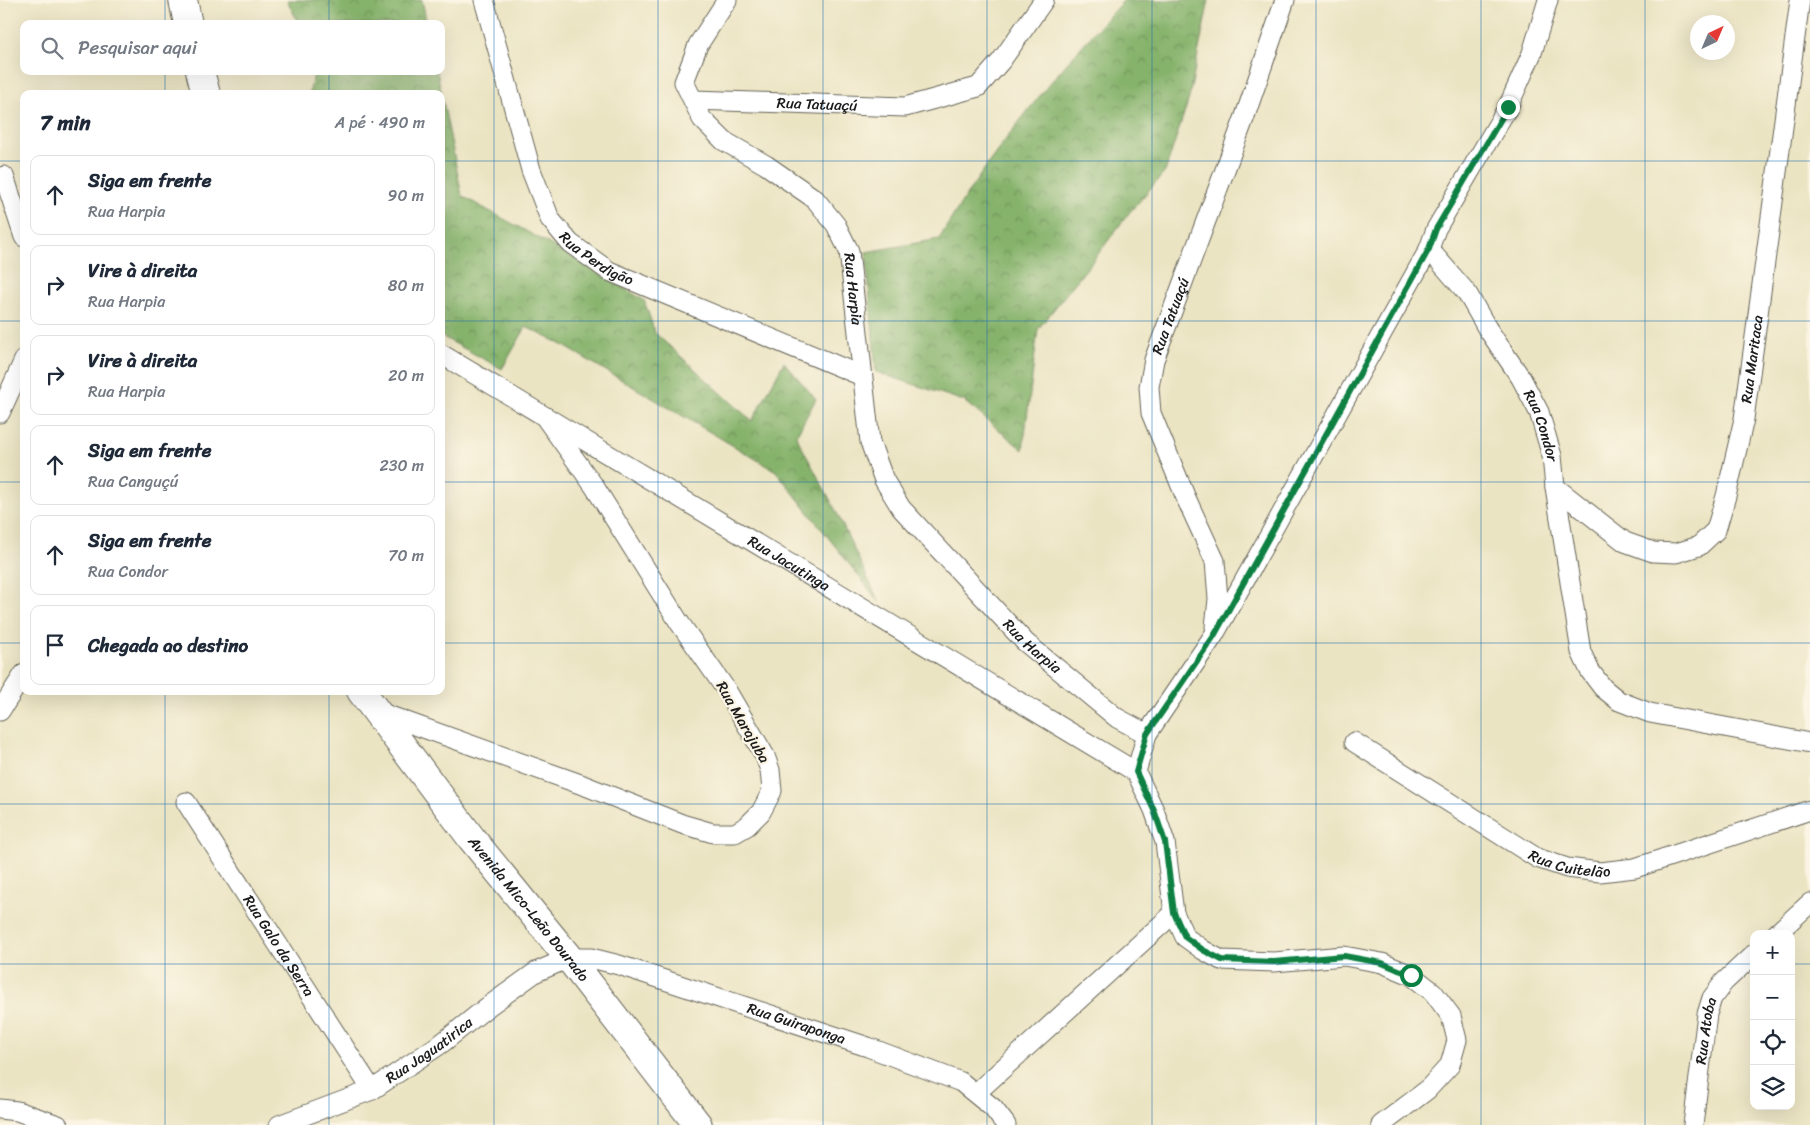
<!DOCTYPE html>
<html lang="pt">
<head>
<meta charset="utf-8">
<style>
  :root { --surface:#fff; --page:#f6f6f7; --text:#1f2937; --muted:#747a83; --line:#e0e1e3 }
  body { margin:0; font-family:Sriracha,sans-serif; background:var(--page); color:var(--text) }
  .controls { position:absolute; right:15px; bottom:15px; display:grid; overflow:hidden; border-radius:10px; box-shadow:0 5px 20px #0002 }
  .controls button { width:45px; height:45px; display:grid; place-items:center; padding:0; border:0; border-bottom:1px solid var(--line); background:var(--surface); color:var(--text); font:25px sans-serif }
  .compass { position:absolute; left:1690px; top:15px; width:45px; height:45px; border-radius:50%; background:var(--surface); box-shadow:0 5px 20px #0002; rotate:44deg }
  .stop { position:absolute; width:15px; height:15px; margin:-11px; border:4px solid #0b8043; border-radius:50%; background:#fff }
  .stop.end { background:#0b8043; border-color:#fff; box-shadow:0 1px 5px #0008 }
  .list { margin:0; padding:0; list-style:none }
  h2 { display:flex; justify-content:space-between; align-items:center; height:65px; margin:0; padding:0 20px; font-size:21px }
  h2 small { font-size:16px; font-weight:400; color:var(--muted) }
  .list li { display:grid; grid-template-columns:32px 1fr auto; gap:15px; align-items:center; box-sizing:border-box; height:80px; margin:0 10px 10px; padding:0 10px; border:1px solid var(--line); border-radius:10px }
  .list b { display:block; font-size:19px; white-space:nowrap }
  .list p { margin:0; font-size:16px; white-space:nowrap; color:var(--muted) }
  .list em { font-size:16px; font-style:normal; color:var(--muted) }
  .icon { flex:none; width:28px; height:28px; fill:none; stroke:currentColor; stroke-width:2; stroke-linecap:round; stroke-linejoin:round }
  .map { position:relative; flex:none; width:1810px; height:1125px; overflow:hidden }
  .search { position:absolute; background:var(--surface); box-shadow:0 5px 20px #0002; left:20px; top:20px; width:425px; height:55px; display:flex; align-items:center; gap:12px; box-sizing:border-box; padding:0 18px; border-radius:10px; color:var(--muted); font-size:19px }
  .panel { position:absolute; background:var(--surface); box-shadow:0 5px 20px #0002; left:20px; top:90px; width:425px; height:605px; border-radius:10px }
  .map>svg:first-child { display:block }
</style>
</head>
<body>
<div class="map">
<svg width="1810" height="1125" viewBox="0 0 1810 1125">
  <defs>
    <pattern id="forest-crowns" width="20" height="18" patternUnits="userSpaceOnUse" patternTransform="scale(1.25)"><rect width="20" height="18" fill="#86b36c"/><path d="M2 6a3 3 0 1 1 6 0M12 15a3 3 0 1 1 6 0" fill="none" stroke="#6d9158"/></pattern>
  </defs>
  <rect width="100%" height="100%" fill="#fcf5e5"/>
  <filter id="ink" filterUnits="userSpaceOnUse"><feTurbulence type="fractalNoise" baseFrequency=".02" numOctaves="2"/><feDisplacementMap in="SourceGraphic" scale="10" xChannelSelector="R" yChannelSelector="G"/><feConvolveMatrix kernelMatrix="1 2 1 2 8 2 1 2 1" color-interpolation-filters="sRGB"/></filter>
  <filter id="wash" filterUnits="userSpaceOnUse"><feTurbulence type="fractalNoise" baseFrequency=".0096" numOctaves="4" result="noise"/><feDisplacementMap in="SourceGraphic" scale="20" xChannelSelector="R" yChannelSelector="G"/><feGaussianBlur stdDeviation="1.12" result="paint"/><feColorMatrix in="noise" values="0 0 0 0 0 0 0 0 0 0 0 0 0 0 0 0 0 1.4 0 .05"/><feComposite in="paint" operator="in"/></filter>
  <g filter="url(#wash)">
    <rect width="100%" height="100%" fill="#ebe4c3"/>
    <path fill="url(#forest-crowns)" stroke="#516844" d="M 287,0 L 422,0 L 427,24 L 299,24 Z
      M 1124,0 L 1209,0 L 1189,98 L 1165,172 L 1129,213 L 1095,258 L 1038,329 L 1023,450 L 964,401 L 876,372 L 866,252 L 939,239 C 990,153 1055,73 1124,0 Z
      M 315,71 L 437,71 L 462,196 L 546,242 L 644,300 L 655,333 L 752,421 L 784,362 L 816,399 L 796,436 L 834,507 L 879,602 L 776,471 L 559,343 L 526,327 L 502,369 L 441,336 L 441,94 L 309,94 Z"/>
  </g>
  <g filter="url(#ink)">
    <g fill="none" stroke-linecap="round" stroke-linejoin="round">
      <g stroke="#646256" stroke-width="21">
        <g id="street">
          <path id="s1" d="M 484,0 L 531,170 L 550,219 L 570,243 L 609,271 L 862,376"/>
          <path id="s2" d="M 727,0 L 698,45 L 684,82 L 702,119 L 724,141 L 766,165 L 815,199 L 836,225 L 849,251 L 870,442 L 884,480 L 901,508 L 1025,642 L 1117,718 L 1147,734"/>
          <path id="s3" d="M 693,100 L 905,107 L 978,87 L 1001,61 L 1044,0"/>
          <path d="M 4,176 L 24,237"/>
          <path id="s4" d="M 1429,249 L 1467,293 L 1487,328 L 1521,378 L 1539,412 L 1552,456 L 1555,487 L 1581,652 L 1590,671 L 1603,688 L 1619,701 L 1650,713 L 1810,743"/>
          <path id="s5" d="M 441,354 L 1136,772"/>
          <path d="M 0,413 L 24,360"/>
          <path id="s6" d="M 1555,487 L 1625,542 L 1653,552 L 1676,553 L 1699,546 L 1716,530 L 1726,496 L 1744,419 L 1800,0"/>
          <path id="s7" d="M 1215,627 L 1218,599 L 1215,561 L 1186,498 L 1151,413 L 1149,387 L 1154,360 L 1244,119 L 1285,0"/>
          <path d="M 0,711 L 24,674"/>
          <path d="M 376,711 L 583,785 L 682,824 L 713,833 L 735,833 L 747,826 L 761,812 L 772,791 L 770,770 L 765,756 L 727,691 L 679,622 L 594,486 L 544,416"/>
          <path id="s8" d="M 1354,742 L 1537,858 L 1567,868 L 1600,872 L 1635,868 L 1810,810"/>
          <path id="s9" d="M 186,802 L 372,1090"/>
          <path d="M 1776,934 L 1810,903"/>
          <path d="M 976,1093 L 1174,913"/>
          <path d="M 0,1109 L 17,1111 L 58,1125"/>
          <path id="s10" d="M 279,1125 L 372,1090 L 442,1043 L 486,1008 L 536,972 L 569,958 L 591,958 L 619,965 L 868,1047 L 961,1082 L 993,1108 L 1006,1125"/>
          <path d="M 1381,1125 L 1427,1090 L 1450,1065 L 1457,1040 L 1451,1016 L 1433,992 L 1411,975 L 1382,963 L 1344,956 L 1274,962 L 1221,960 L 1203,950 L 1185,937 L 1174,913 L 1165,842 L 1154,810 L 1136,772 L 1147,734 L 1214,635 L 1429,249 L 1436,229 L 1508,107 L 1532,53 L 1548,0"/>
          <path id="s11" d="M 1693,1125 L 1707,1014 L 1712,998 L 1724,982 L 1754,954"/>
        </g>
      </g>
      <g stroke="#646256" stroke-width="30">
        <g id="secondary">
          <path d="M 183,0 L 188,24"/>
          <path d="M 200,71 L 206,94"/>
          <path id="s12" d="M 361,691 L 472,839 L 569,958 L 698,1125"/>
        </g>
      </g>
      <use href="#street" stroke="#fff" stroke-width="19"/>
      <use href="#secondary" stroke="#fff" stroke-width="28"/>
    </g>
  </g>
  <g fill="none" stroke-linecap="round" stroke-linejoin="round" filter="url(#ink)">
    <path stroke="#0b8043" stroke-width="6" d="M 1411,975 L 1382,963 L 1344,956 L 1274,962 L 1222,960 L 1203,950 L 1185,937 L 1174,913 L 1165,842 L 1154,810 L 1136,772 L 1147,734 L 1214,636 L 1429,249 L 1436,229 L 1508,107"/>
  </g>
  <path fill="none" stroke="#1f6fb2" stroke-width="1" stroke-opacity="0.55" d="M 165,0 L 165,24M 329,0 L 329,24M 494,0 L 494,1125M 658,0 L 658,1125M 823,0 L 823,1125M 987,0 L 987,1125M 1152,0 L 1152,1125M 1316,0 L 1316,1125M 1481,0 L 1481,1125M 1645,0 L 1645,1125M 165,71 L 165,94M 329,71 L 329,94M 0,161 L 24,161M 441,161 L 1810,161M 0,321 L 24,321M 441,321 L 1810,321M 0,482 L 24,482M 441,482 L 1810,482M 0,643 L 24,643M 441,643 L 1810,643M 165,691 L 165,1125M 329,691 L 329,1125M 0,804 L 1810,804M 0,964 L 1754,964M 1791,964 L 1810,964"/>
  <g text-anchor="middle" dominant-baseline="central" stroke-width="4.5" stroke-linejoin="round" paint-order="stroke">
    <g font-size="15" fill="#1c1c1c" stroke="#fcf5e5">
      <text stroke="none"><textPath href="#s3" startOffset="124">Rua Tatuaçú</textPath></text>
      <text stroke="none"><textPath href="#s1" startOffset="291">Rua Perdigão</textPath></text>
      <text stroke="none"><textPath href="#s2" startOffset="374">Rua Harpia</textPath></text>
      <text stroke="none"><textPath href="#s7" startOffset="328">Rua Tatuaçú</textPath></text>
      <text stroke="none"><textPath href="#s6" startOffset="364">Rua Maritaca</textPath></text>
      <text stroke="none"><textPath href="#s4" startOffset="211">Rua Condor</textPath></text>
      <text stroke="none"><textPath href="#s5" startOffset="406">Rua Jacutinga</textPath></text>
      <text stroke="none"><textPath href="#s2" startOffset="792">Rua Harpia</textPath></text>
      <text transform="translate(743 722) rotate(60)">Rua Marajuba</text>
      <text stroke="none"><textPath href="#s8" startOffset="250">Rua Cuitelão</textPath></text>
      <text stroke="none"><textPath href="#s12" startOffset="275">Avenida Mico-Leão Dourado</textPath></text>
      <text stroke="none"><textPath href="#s9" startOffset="171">Rua Galo da Serra</textPath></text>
      <text stroke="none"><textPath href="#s10" startOffset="575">Rua Guiraponga</textPath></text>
      <text stroke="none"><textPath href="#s11" startOffset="95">Rua Atoba</textPath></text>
      <text stroke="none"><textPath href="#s10" startOffset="169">Rua Jaguatirica</textPath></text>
    </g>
  </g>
</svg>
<div class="controls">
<button>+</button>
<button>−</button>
<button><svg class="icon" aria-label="locate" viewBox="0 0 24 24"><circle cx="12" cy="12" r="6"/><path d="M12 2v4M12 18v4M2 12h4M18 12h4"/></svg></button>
<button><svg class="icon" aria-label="layers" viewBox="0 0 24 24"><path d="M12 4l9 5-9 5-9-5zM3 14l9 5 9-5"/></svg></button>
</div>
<svg class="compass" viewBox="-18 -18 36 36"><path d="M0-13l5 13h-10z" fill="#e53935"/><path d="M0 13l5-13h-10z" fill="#747a83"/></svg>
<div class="stop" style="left:1411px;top:975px"></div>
<div class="stop end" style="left:1508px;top:107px"></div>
<div class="search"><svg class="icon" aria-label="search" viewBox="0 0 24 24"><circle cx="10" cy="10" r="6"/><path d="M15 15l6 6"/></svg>Pesquisar aqui</div>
<section class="panel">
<h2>7 min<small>A pé · 490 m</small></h2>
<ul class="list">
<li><svg class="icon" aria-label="ahead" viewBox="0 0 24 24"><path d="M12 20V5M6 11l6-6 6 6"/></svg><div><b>Siga em frente</b><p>Rua Harpia</p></div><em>90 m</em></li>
<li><svg class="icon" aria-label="right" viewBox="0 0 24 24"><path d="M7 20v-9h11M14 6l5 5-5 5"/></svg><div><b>Vire à direita</b><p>Rua Harpia</p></div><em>80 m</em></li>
<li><svg class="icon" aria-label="right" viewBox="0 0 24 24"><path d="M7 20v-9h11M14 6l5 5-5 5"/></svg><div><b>Vire à direita</b><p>Rua Harpia</p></div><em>20 m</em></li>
<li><svg class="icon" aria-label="ahead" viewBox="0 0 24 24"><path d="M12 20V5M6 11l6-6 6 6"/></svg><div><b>Siga em frente</b><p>Rua Canguçú</p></div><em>230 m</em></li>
<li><svg class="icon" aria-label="ahead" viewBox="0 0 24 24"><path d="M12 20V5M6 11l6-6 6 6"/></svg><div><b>Siga em frente</b><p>Rua Condor</p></div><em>70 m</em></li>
<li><svg class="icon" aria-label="arrive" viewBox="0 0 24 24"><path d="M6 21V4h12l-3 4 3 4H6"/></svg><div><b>Chegada ao destino</b></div></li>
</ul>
</section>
</div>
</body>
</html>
